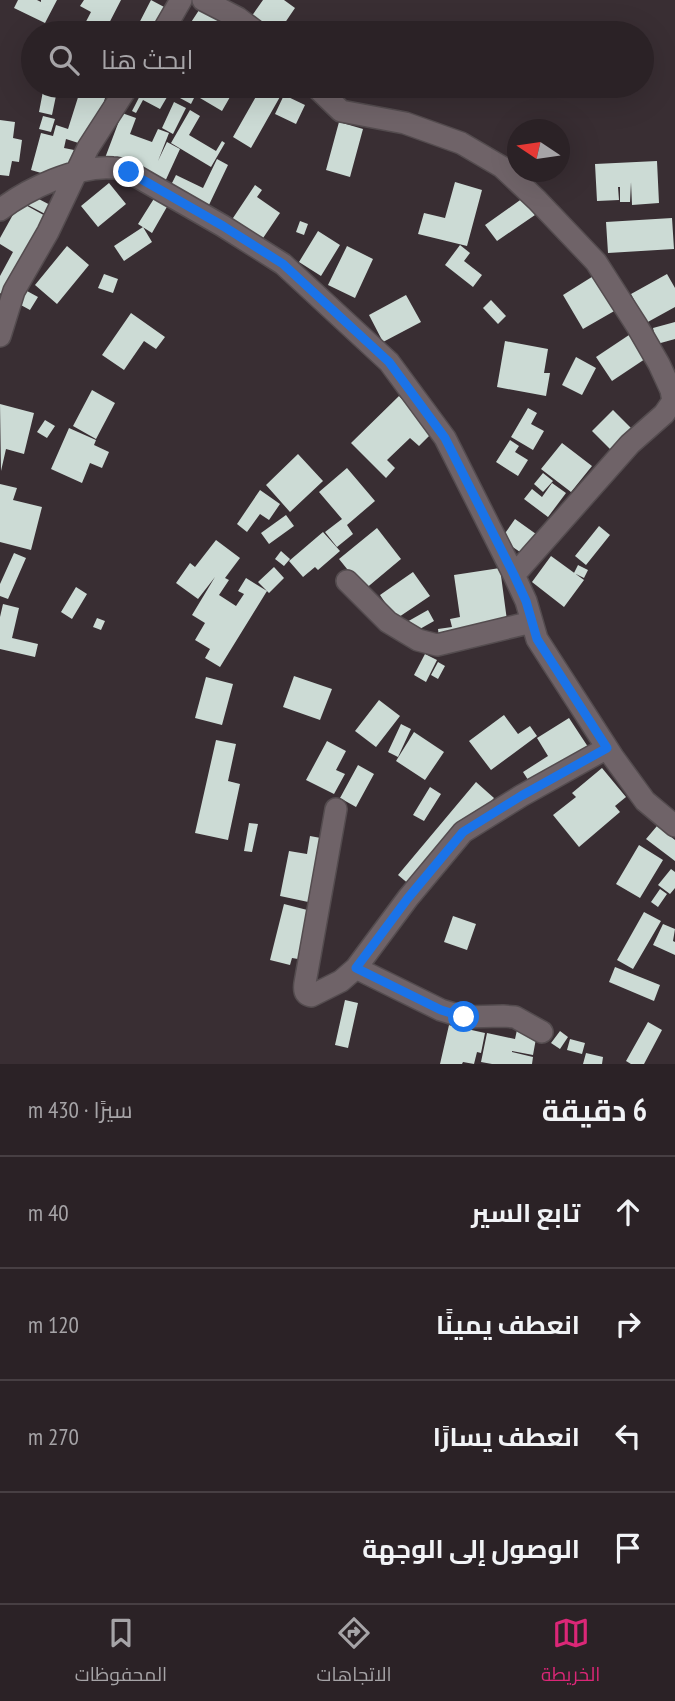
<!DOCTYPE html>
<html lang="ar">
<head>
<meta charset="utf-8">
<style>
  :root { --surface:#2b2226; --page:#372f32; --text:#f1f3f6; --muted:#a6a4a7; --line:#473f43; --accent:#db2777 }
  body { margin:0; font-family:"PT Sans Narrow",Cairo,sans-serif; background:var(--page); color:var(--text); direction:rtl }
  .compass { position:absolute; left:507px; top:119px; width:63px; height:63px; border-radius:50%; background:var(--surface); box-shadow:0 7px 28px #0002; rotate:283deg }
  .stop { position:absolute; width:21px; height:21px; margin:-16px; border:5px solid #1a73e8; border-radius:50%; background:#fff }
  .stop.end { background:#1a73e8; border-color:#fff; box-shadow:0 2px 7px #0008 }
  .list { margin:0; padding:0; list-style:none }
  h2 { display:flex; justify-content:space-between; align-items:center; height:91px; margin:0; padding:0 28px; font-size:30px }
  h2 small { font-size:23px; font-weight:400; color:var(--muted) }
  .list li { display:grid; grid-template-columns:46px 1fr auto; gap:21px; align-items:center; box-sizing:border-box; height:112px; padding:0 28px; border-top:2px solid var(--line) }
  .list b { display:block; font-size:26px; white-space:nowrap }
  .list em { font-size:23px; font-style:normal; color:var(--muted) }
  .icon { flex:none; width:38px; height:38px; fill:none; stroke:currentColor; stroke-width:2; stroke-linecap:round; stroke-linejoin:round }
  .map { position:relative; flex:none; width:675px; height:1064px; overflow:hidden; direction:ltr }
  .search { position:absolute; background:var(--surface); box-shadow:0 7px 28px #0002; left:21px; right:21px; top:21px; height:77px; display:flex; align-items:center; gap:18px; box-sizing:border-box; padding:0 24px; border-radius:38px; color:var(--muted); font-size:26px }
  .sheet { height:539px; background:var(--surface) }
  nav { display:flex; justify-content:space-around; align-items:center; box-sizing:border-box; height:98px; border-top:2px solid var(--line); background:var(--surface); font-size:19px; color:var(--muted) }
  nav a { display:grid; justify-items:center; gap:4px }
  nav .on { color:var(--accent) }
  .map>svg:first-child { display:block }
</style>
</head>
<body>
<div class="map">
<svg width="675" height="1064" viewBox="0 0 675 1064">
  <rect width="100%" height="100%" fill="#392e33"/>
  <path fill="#ccdbd5" d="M 18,0 L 37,0 L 41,2 L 41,0 L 57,0 L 45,23 L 14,8 Z
    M 84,0 L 121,0 L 104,33 L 80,33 L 91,12 L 80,6 Z
    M 151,0 L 166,8 L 153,33 L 134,33 Z
    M 263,0 L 284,0 L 295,8 L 278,33 L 268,33 L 249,20 Z
    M 203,4 L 227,20 L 218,33 L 184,33 Z
    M 44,86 L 58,86 L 52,115 L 39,112 Z
    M 95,86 L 125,86 L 117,102 L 93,90 Z
    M 145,86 L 159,86 L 170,92 L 160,109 L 143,100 L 136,113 L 132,111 Z
    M 191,86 L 211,86 L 230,97 L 222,111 L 200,98 L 201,96 L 189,89 Z
    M 262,86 L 281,95 L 251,148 L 233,137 Z
    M 80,91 L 105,98 L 91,147 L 66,139 L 64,148 L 74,150 L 65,180 L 31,170 L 41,133 L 53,136 L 56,125 L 68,129 Z
    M 185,91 L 195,96 L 191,104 L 180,98 Z
    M 284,95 L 305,105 L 296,124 L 275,114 Z
    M 174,102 L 186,108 L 173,134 L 162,128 Z
    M 190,110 L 200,116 L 189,135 L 216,151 L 222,141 L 225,143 L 211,167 L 171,143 Z
    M 122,113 L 136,118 L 130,134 L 152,142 L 158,129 L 169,133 L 158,161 L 167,142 L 180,149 L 163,186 L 151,176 L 105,158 Z
    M 43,116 L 55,119 L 51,132 L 39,129 Z
    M 0,120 L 15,122 L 13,138 L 22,140 L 19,162 L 12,161 L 9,176 L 0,175 Z
    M 339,122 L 363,129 L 350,177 L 326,170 Z
    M 217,159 L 228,165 L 208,207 L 169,189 L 176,175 L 203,188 Z
    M 657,161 L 659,203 L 632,205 L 631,182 L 630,202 L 620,202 L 620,187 L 618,187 L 619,200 L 597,201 L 595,164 Z
    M 455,182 L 482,190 L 467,246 L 418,234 L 424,213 L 445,218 Z
    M 109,183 L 126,204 L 98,227 L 81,206 Z
    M 255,185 L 262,190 L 257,197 L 280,213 L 259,244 L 229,224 Z
    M 33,196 L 54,207 L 49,216 L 28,205 Z
    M 155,197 L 168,205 L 152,233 L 138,224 Z
    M 523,198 L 535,215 L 497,241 L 485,225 Z
    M 20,202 L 49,218 L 6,297 L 0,293 L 0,276 L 13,252 L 0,244 L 0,238 Z
    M 672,218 L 674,249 L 608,253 L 606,222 Z
    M 300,221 L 308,224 L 304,235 L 296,232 Z
    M 143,227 L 152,242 L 124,261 L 114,246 Z
    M 318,231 L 340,245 L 321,276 L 299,262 Z
    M 460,245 L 470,253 L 464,261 L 482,275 L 473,287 L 445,265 Z
    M 67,246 L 89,265 L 57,304 L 35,285 Z
    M 347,246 L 373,259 L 355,298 L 328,285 Z
    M 104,274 L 118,279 L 113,293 L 98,288 Z
    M 667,274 L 675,288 L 675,307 L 646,323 L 631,294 Z
    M 595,275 L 616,310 L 583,329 L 563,295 Z
    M 27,291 L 38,297 L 30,310 L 19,304 Z
    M 406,295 L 421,322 L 383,342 L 369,315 Z
    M 491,300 L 506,316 L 498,324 L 483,308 Z
    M 131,313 L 165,337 L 156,349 L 144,341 L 124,370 L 102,355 Z
    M 675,322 L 675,339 L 657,344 L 653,328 Z
    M 629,335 L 645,359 L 612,381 L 596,357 Z
    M 505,341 L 548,349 L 544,373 L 550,373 L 546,396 L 497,387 Z
    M 576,357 L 596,368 L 582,395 L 562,385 Z
    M 92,390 L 115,403 L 96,439 L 73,426 Z
    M 399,396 L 433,432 L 419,446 L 410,438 L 387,460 L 395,468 L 386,478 L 351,443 Z
    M 0,404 L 34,413 L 24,454 L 6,449 L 1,471 Z
    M 528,408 L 537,413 L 531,424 L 544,431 L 533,450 L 511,437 Z
    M 613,410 L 633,430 L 612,451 L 592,431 Z
    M 45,420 L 55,426 L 47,438 L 37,432 Z
    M 69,428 L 96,440 L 94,445 L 109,452 L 102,468 L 90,463 L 82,483 L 51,469 Z
    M 510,440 L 519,446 L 515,452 L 528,460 L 518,476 L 496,462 Z
    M 562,443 L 592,466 L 571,492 L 541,469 Z
    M 298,454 L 323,481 L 290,512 L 266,485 Z
    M 347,468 L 375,501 L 347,525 L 353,534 L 337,547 L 325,532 L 342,519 L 319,492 Z
    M 543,473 L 553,481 L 543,492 L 534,484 Z
    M 552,483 L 566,493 L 548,517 L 524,499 L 532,489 L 542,497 Z
    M 0,484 L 17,488 L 13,500 L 42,507 L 31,550 L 0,542 Z
    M 260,490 L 280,504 L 269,520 L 260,514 L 247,532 L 237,524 Z
    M 286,515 L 294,526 L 269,544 L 261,533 Z
    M 515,519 L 536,534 L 523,554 L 501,539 Z
    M 599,526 L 610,535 L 586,565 L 575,556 Z
    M 377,528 L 401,559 L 364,590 L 339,559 Z
    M 323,532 L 340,551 L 318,570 L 315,567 L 303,577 L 289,561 Z
    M 216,540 L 240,558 L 225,578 L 229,580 L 219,595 L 236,606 L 244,594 L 238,591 L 246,578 L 267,591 L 220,667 L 205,658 L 210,649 L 195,640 L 205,623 L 192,615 L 215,577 L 198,599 L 176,583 L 190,563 L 195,567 Z
    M 281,551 L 290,559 L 284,566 L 275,559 Z
    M 14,553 L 26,558 L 8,599 L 0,596 L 0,584 Z
    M 551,556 L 584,580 L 564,607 L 532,582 Z
    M 578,565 L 588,570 L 584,578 L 574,573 Z
    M 274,567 L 284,578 L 269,593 L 258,582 Z
    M 500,568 L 508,628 L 439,638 L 438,629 L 452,627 L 450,619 L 460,617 L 454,575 Z
    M 413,572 L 430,596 L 396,619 L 380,595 Z
    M 76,587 L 87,594 L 72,619 L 61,612 Z
    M 3,604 L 19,608 L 12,638 L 38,644 L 35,657 L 0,649 L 0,617 Z
    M 428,610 L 434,621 L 411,634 L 405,623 Z
    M 97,618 L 105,621 L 101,630 L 93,627 Z
    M 425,654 L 437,660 L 426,682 L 414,675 Z
    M 438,662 L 445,666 L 438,679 L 431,675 Z
    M 294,676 L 332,689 L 320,720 L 283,707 Z
    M 206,677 L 233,684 L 222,725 L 195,718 Z
    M 379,700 L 400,716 L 376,747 L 355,731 Z
    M 504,715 L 518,734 L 530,726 L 537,736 L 491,770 L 469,741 Z
    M 569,718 L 594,756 L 537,794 L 523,772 L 548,756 L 537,738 Z
    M 401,724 L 411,729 L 398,757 L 388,752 Z
    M 414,732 L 444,752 L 425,780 L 396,761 Z
    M 216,740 L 236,744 L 228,781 L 240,784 L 228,840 L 195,833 Z
    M 327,741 L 346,751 L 336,770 L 345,774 L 334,794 L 306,780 Z
    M 358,765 L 374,774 L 356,807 L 340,798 Z
    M 602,768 L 626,797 L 615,806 L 620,812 L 579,847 L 553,815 L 576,797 L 572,793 Z
    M 476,782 L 494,798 L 416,890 L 398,875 Z
    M 430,787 L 441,794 L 424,821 L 413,815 Z
    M 249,823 L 258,824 L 252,852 L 244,851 Z
    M 657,826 L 675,840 L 675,861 L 646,839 Z
    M 310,836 L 326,839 L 313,903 L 280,896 L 289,851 L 307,854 Z
    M 639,845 L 663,860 L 640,898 L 616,884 Z
    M 671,869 L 675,872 L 675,888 L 670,894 L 658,885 Z
    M 660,889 L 667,894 L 658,907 L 651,902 Z
    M 284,904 L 315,912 L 304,960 L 292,958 L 290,965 L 270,960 Z
    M 644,912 L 661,921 L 633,969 L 617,960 Z
    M 453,916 L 476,924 L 467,950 L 444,942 Z
    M 663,924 L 675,929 L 673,941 L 675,942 L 675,955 L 653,945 Z
    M 615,967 L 660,985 L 654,1001 L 609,982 Z
    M 345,1000 L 358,1003 L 348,1048 L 335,1045 Z
    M 648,1022 L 662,1030 L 644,1064 L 631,1064 L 626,1061 Z
    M 449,1025 L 485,1033 L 481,1053 L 477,1052 L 474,1064 L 463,1062 L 462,1064 L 440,1064 Z
    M 517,1030 L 537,1033 L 533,1055 L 512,1051 L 512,1052 L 533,1057 L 532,1064 L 492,1064 L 481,1062 L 487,1033 L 515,1039 Z
    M 560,1031 L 568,1037 L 560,1049 L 551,1043 Z
    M 570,1039 L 585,1043 L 582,1054 L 567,1050 Z
    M 586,1053 L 603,1057 L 602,1064 L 583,1064 Z"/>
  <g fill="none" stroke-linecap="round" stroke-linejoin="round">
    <g stroke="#544c4f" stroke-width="24">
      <path id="minor" d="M 203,0 L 238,18 L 258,33
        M 162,33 L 181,0
        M 315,86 L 341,111 L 405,123 L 461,143 L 502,167 L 537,200 L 596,262 L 637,326 L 659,364 L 671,390 L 673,401 L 664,414 L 630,444 L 514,575
        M 0,210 C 27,189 78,165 113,168 C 118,168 124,170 129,172 L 223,226 L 283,264 L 389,362 L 445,438 L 514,575 L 526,601 L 537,639 L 613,757 L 645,801 L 675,826
        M 0,336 L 14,291 L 48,232 L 88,148 L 128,86
        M 347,581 L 388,622 L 418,640 L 437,645 L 532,622
        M 336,809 L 305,983 C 304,989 304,994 311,996 L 341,981 L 356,968 L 408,898 L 463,832 L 521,796 L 607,748
        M 356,968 L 441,1010 L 464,1017 L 503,1016 L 515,1017 L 542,1032"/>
    </g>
    <use href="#minor" stroke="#6f6368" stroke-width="21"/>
  </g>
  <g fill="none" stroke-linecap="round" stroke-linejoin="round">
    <path stroke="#1a73e8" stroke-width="9" d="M 129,172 L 223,226 L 283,264 L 389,362 L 445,438 L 514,575 L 526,601 L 537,639 L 607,748 L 521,796 L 463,832 L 408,898 L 356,968 L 441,1010 L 464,1017"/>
  </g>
</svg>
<svg class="compass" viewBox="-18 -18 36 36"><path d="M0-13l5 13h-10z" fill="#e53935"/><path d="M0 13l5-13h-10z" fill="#a6a4a7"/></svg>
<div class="stop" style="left:464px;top:1017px"></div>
<div class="stop end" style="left:129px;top:172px"></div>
<div class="search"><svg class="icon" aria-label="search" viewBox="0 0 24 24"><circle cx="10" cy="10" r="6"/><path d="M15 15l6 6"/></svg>ابحث هنا</div>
</div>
<section class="sheet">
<h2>6 دقيقة<small>سيرًا · 430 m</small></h2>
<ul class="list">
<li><svg class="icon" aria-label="ahead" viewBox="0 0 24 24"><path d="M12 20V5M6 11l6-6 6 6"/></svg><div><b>تابع السير</b></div><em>40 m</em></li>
<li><svg class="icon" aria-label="right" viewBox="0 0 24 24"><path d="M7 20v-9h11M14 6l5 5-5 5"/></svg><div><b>انعطف يمينًا</b></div><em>120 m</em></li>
<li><svg class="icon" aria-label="left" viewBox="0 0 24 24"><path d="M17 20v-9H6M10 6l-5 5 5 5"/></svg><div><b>انعطف يسارًا</b></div><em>270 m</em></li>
<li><svg class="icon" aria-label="arrive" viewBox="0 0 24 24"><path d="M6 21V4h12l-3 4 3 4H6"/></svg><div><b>الوصول إلى الوجهة</b></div></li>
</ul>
</section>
<nav>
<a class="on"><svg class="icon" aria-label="map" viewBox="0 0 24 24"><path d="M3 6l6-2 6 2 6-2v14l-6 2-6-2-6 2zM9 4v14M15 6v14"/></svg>الخريطة</a>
<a><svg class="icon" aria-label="directions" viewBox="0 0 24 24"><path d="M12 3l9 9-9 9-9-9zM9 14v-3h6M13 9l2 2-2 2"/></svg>الاتجاهات</a>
<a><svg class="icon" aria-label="saved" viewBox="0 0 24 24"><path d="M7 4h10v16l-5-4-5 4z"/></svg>المحفوظات</a>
</nav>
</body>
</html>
